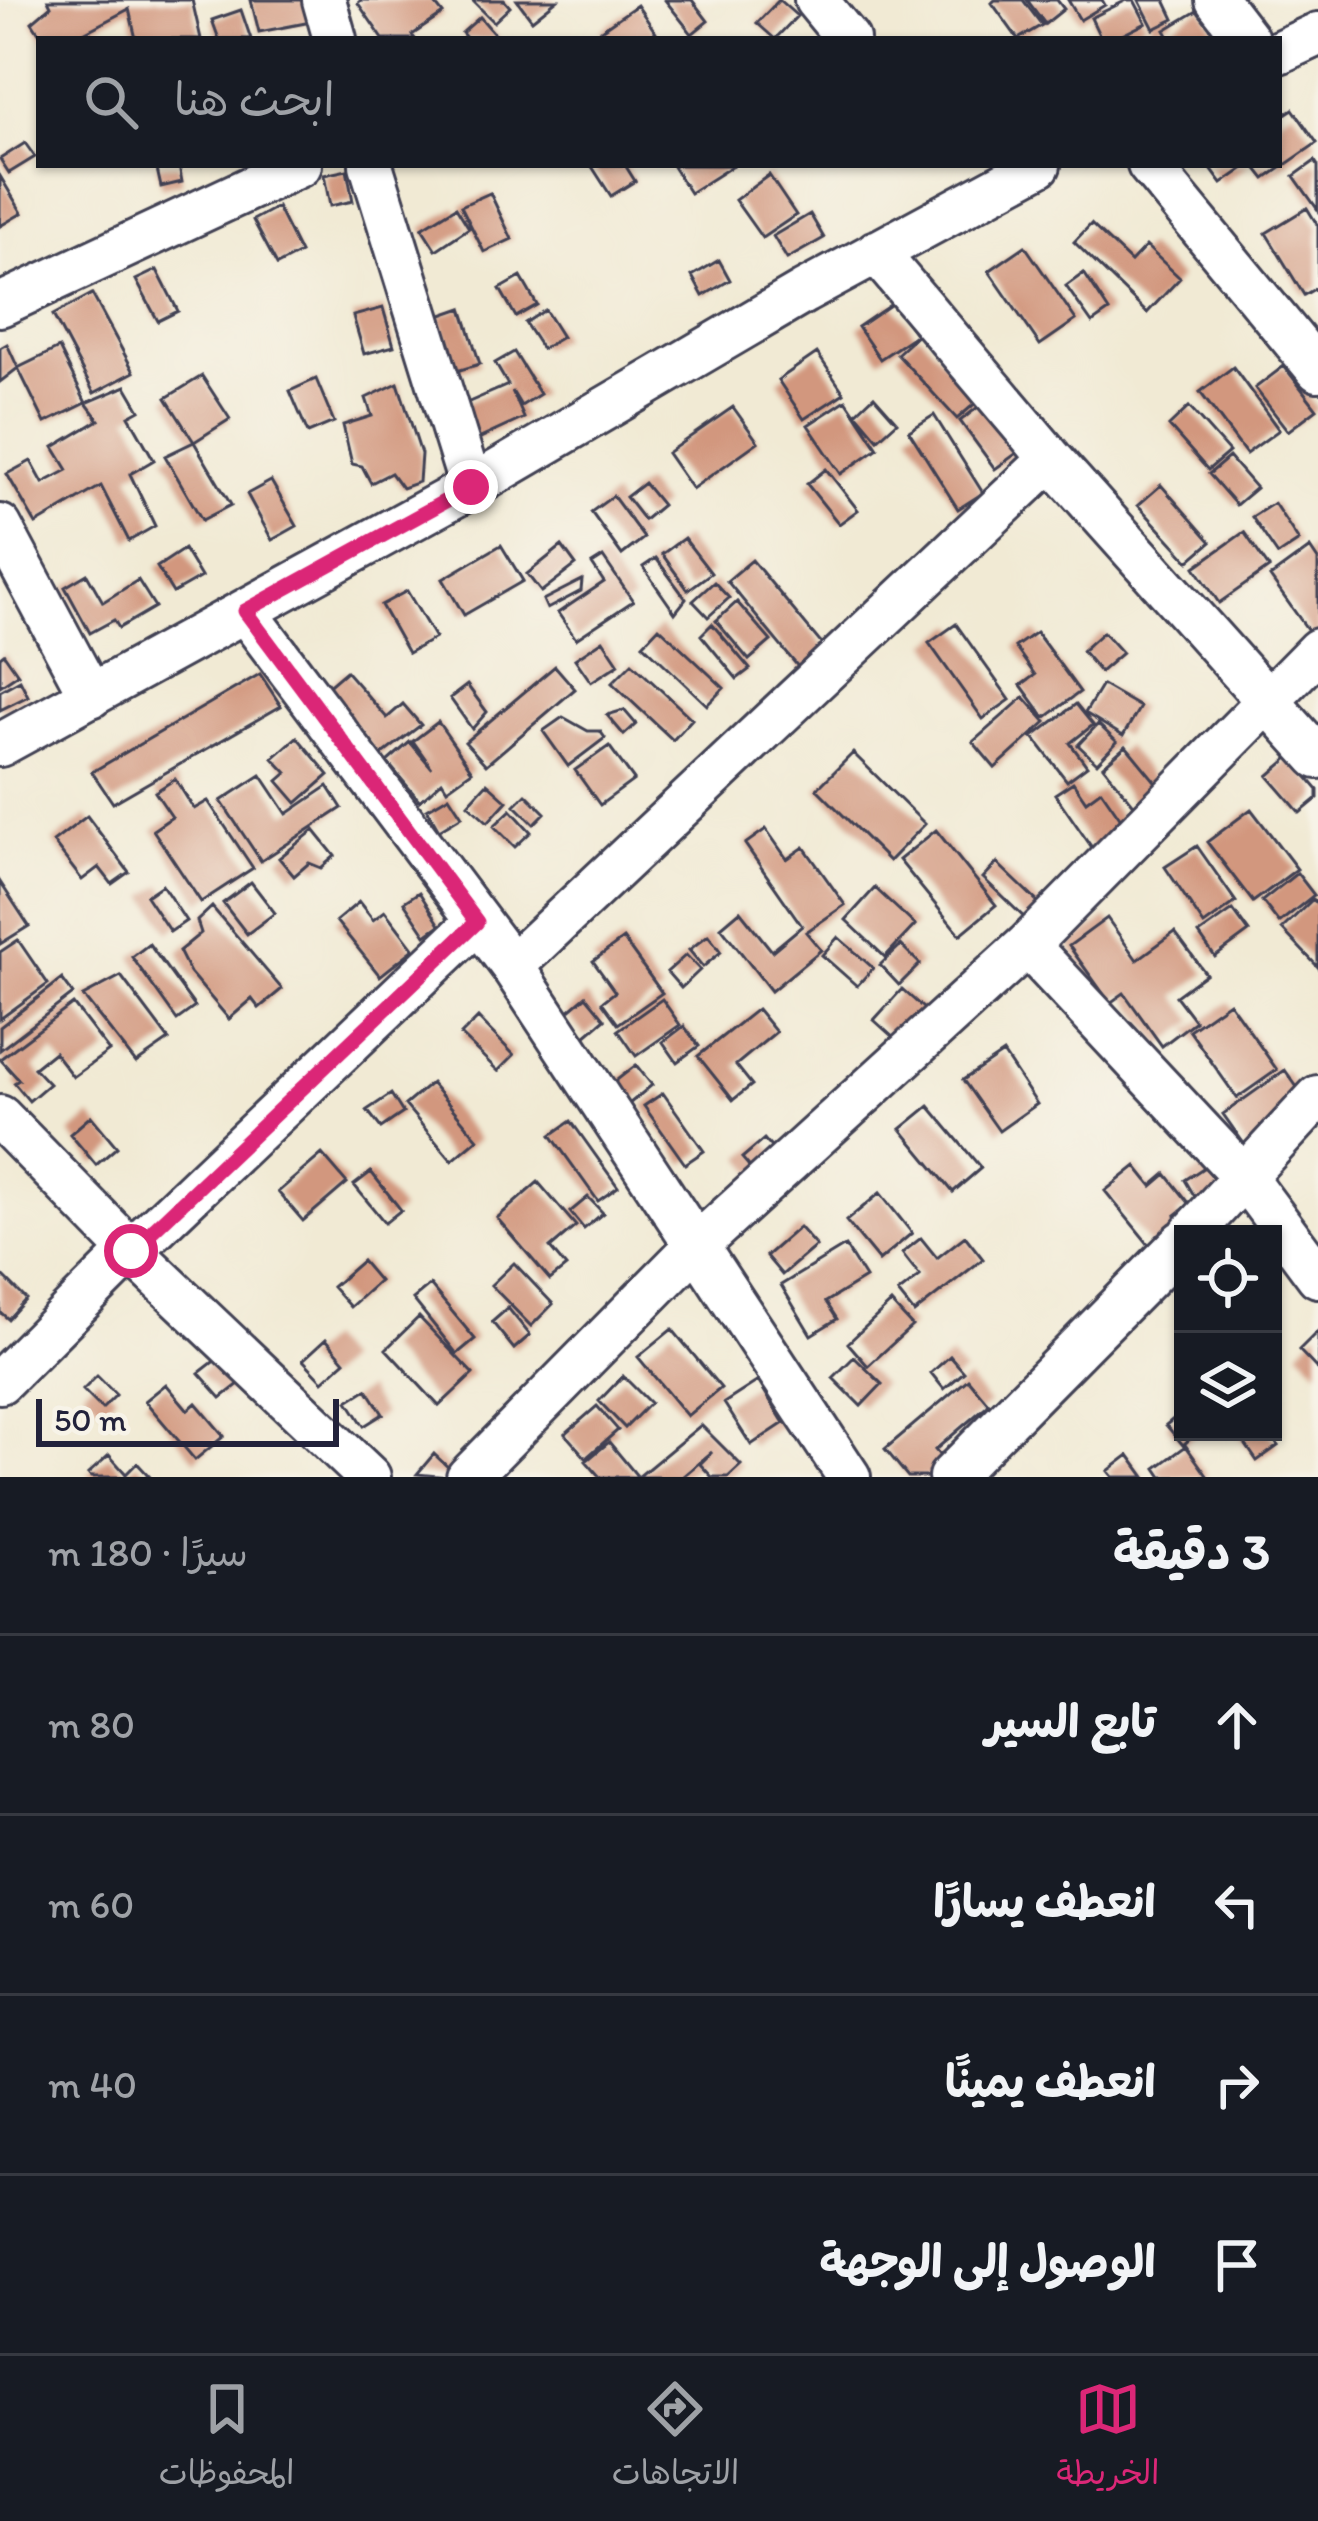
<!DOCTYPE html>
<html lang="ar">
<head>
<meta charset="utf-8">
<style>
  :root { --surface:#171b24; --page:#20242c; --text:#f1f3f6; --muted:#9ea1a6; --line:#363941; --accent:#db2777 }
  body { margin:0; font-family:Itim,"Playpen Sans Arabic",sans-serif; background:var(--page); color:var(--text); direction:rtl }
  .controls { position:absolute; right:36px; bottom:36px; display:grid; overflow:hidden; border-radius:0px; box-shadow:0 3px 9px #0004 }
  .controls button { width:108px; height:108px; display:grid; place-items:center; padding:0; border:0; border-bottom:3px solid var(--line); background:var(--surface); color:var(--text); font:60px sans-serif }
  .scale { position:absolute; left:36px; bottom:30px; width:303px; box-sizing:border-box; padding-left:12px; border:6px solid #22223b; border-top:0; font-size:33px; line-height:42px; white-space:nowrap; color:#22223b; -webkit-text-stroke:9px #f7f3e8; paint-order:stroke }
  .stop { position:absolute; width:36px; height:36px; margin:-27px; border:9px solid #db2777; border-radius:50%; background:#fff }
  .stop.end { background:#db2777; border-color:#fff; box-shadow:0 3px 12px #0008 }
  .list { margin:0; padding:0; list-style:none }
  h2 { display:flex; justify-content:space-between; align-items:center; height:156px; margin:0; padding:0 48px; font-size:51px }
  h2 small { font-size:39px; font-weight:400; color:var(--muted) }
  .list li { display:grid; grid-template-columns:78px 1fr auto; gap:36px; align-items:center; box-sizing:border-box; height:180px; padding:0 48px; border-top:3px solid var(--line) }
  .list b { display:block; font-size:45px; white-space:nowrap }
  .list em { font-size:39px; font-style:normal; color:var(--muted) }
  .icon { flex:none; width:66px; height:66px; fill:none; stroke:currentColor; stroke-width:2; stroke-linecap:round; stroke-linejoin:round }
  .map { position:relative; flex:none; width:1318px; height:1477px; overflow:hidden; direction:ltr }
  .search { position:absolute; background:var(--surface); box-shadow:0 3px 9px #0004; left:36px; right:36px; top:36px; height:132px; display:flex; align-items:center; gap:30px; box-sizing:border-box; padding:0 42px; border-radius:0px; color:var(--muted); font-size:45px }
  .sheet { height:876px; background:var(--surface) }
  nav { display:flex; justify-content:space-around; align-items:center; box-sizing:border-box; height:168px; border-top:3px solid var(--line); background:var(--surface); font-size:33px; color:var(--muted) }
  nav a { display:grid; justify-items:center; gap:6px }
  nav .on { color:var(--accent) }
  .map>svg:first-child { display:block }
</style>
</head>
<body>
<div class="map">
<svg width="1318" height="1477" viewBox="0 0 1318 1477">
  <rect width="100%" height="100%" fill="#f7f3e8"/>
  <filter id="ink" filterUnits="userSpaceOnUse"><feTurbulence type="fractalNoise" baseFrequency=".00833" numOctaves="2"/><feDisplacementMap in="SourceGraphic" scale="24" xChannelSelector="R" yChannelSelector="G"/><feConvolveMatrix kernelMatrix="1 2 1 2 8 2 1 2 1" color-interpolation-filters="sRGB"/></filter>
  <filter id="wash" filterUnits="userSpaceOnUse"><feTurbulence type="fractalNoise" baseFrequency=".004" numOctaves="4" result="noise"/><feDisplacementMap in="SourceGraphic" scale="48" xChannelSelector="R" yChannelSelector="G"/><feGaussianBlur stdDeviation="2.7" result="paint"/><feColorMatrix in="noise" values="0 0 0 0 0 0 0 0 0 0 0 0 0 0 0 0 0 1.4 0 .05"/><feComposite in="paint" operator="in"/></filter>
  <g filter="url(#wash)">
    <rect width="100%" height="100%" fill="#f1ead4"/>
    <g id="blocks">
      <path fill="#d2977e" d="M 48,0 L 192,0 L 201,39 L 136,39 L 129,9 L 72,39 L 43,39 L 32,22 L 51,6 Z
        M 251,0 L 311,0 L 316,21 L 259,32 Z
        M 361,0 L 432,0 L 443,14 L 412,35 L 415,39 L 383,39 L 358,3 Z
        M 472,0 L 504,0 L 510,7 L 494,22 Z
        M 517,0 L 557,0 L 532,20 Z
        M 665,0 L 692,0 L 708,21 L 692,34 Z
        M 779,0 L 797,16 L 775,39 L 757,23 Z
        M 995,0 L 1023,0 L 1042,25 L 1018,39 L 992,3 Z
        M 1027,0 L 1057,0 L 1064,9 L 1045,24 Z
        M 1068,0 L 1102,0 L 1105,5 L 1080,20 Z
        M 1127,0 L 1134,0 L 1146,23 L 1114,39 L 1101,39 L 1091,18 Z
        M 1139,0 L 1165,0 L 1174,19 L 1154,29 Z
        M 637,5 L 660,39 L 607,39 L 601,30 Z
        M 1202,8 L 1217,33 L 1207,39 L 1170,39 L 1165,30 Z
        M 241,10 L 251,39 L 219,39 L 212,20 Z
        M 480,17 L 499,39 L 467,39 L 462,33 Z
        M 1293,109 L 1317,143 L 1265,179 L 1254,165 L 1279,165 L 1279,118 Z
        M 25,143 L 35,157 L 9,173 L 0,159 Z
        M 1315,161 L 1318,166 L 1318,210 L 1294,176 Z
        M 156,165 L 179,165 L 182,182 L 161,187 Z
        M 591,165 L 625,165 L 635,181 L 611,196 Z
        M 672,165 L 734,165 L 690,193 Z
        M 1208,165 L 1249,165 L 1222,184 Z
        M 347,170 L 353,201 L 330,206 L 324,175 Z
        M 769,175 L 796,215 L 762,238 L 735,200 Z
        M 0,176 L 22,213 L 0,226 Z
        M 490,193 L 512,239 L 484,252 L 461,206 Z
        M 277,207 L 300,253 L 277,265 L 253,220 Z
        M 456,207 L 469,228 L 436,250 L 422,228 Z
        M 1307,208 L 1318,226 L 1318,287 L 1304,295 L 1266,233 Z
        M 810,214 L 824,238 L 787,259 L 773,236 Z
        M 1091,224 L 1131,262 L 1146,246 L 1180,278 L 1147,313 L 1074,242 Z
        M 1025,246 L 1076,320 L 1040,345 L 989,271 Z
        M 719,260 L 730,280 L 703,296 L 692,276 Z
        M 157,270 L 178,311 L 158,321 L 136,280 Z
        M 1084,273 L 1109,311 L 1092,323 L 1066,286 Z
        M 521,277 L 537,305 L 516,317 L 500,289 Z
        M 92,294 L 134,372 L 94,393 L 53,315 Z
        M 893,303 L 916,335 L 880,359 L 858,327 Z
        M 383,308 L 394,346 L 364,354 L 353,316 Z
        M 462,308 L 480,364 L 457,371 L 439,316 Z
        M 545,310 L 562,337 L 542,349 L 525,323 Z
        M 919,334 L 979,400 L 957,419 L 897,354 Z
        M 7,344 L 18,368 L 0,382 L 0,348 Z
        M 59,348 L 86,403 L 45,423 L 18,368 Z
        M 514,352 L 540,394 L 521,406 L 512,391 L 524,418 L 476,440 L 460,406 L 508,385 L 495,363 Z
        M 817,353 L 844,393 L 804,419 L 778,380 Z
        M 1284,366 L 1317,409 L 1288,431 L 1255,388 Z
        M 1233,367 L 1279,430 L 1246,454 L 1200,392 Z
        M 202,376 L 230,419 L 194,442 L 166,398 Z
        M 316,379 L 334,422 L 308,433 L 290,391 Z
        M 398,383 L 421,454 L 419,482 L 402,488 L 391,473 L 371,483 L 362,466 L 352,464 L 343,425 L 372,416 L 366,398 Z
        M 126,386 L 140,410 L 129,416 L 154,460 L 130,474 L 155,526 L 129,541 L 101,486 L 36,524 L 7,474 L 31,461 L 43,483 L 68,470 L 54,447 L 99,420 L 86,403 Z
        M 874,396 L 897,422 L 878,439 L 856,413 Z
        M 846,400 L 878,448 L 841,474 L 808,425 Z
        M 982,404 L 1017,453 L 995,469 L 960,421 Z
        M 733,407 L 758,442 L 692,489 L 667,453 Z
        M 1189,407 L 1229,452 L 1208,470 L 1169,426 Z
        M 934,415 L 983,493 L 958,509 L 909,431 Z
        M 194,442 L 231,505 L 202,520 L 165,456 Z
        M 1229,457 L 1256,488 L 1236,505 L 1209,474 Z
        M 826,469 L 858,510 L 839,524 L 807,484 Z
        M 271,481 L 297,526 L 272,540 L 247,494 Z
        M 644,483 L 662,505 L 644,520 L 626,497 Z
        M 1161,485 L 1211,542 L 1189,561 L 1138,505 Z
        M 613,496 L 644,538 L 622,555 L 591,512 Z
        M 1274,503 L 1299,541 L 1278,555 L 1252,517 Z
        M 1244,532 L 1269,568 L 1219,603 L 1195,567 Z
        M 684,538 L 711,573 L 688,590 L 662,554 Z
        M 501,545 L 523,581 L 464,615 L 443,579 Z
        M 562,546 L 576,565 L 541,592 L 527,574 Z
        M 1310,548 L 1318,560 L 1318,638 L 1315,640 L 1270,577 Z
        M 184,549 L 201,577 L 173,593 L 157,567 Z
        M 603,557 L 633,601 L 576,639 L 558,613 L 604,582 L 592,564 Z
        M 656,558 L 686,599 L 675,613 L 643,567 Z
        M 752,560 L 834,659 L 809,680 L 727,581 Z
        M 87,574 L 103,602 L 138,580 L 155,607 L 119,628 L 114,620 L 90,633 L 65,587 Z
        M 582,580 L 581,591 L 547,609 L 543,600 Z
        M 714,582 L 729,598 L 708,617 L 693,601 Z
        M 407,591 L 435,638 L 408,653 L 381,605 Z
        M 737,602 L 771,641 L 749,660 L 716,621 Z
        M 712,624 L 750,669 L 737,679 L 701,635 Z
        M 956,624 L 1010,700 L 983,719 L 929,643 Z
        M 659,627 L 724,688 L 707,705 L 643,644 Z
        M 1036,632 L 1080,692 L 1045,718 L 1021,685 L 1035,675 L 1015,647 Z
        M 1103,632 L 1122,653 L 1100,672 L 1082,651 Z
        M 603,640 L 619,664 L 591,682 L 575,659 Z
        M 4,654 L 18,674 L 0,686 L 0,657 Z
        M 632,663 L 692,719 L 673,740 L 612,683 Z
        M 555,666 L 575,689 L 486,765 L 465,742 Z
        M 346,671 L 387,718 L 403,704 L 421,725 L 379,757 L 325,689 Z
        M 260,674 L 281,706 L 113,803 L 92,772 Z
        M 20,680 L 28,696 L 0,710 L 0,691 Z
        M 467,685 L 487,712 L 472,729 L 450,698 Z
        M 1102,685 L 1140,707 L 1123,736 L 1085,713 Z
        M 1024,697 L 1046,722 L 995,768 L 973,742 Z
        M 1076,704 L 1093,725 L 1070,743 L 1087,766 L 1067,781 L 1033,737 Z
        M 624,710 L 636,724 L 624,735 L 607,715 Z
        M 563,717 L 588,731 L 600,731 L 605,738 L 568,766 L 543,731 Z
        M 438,722 L 472,771 L 447,789 L 442,781 L 420,801 L 387,762 L 410,742 L 432,768 L 413,741 Z
        M 1098,724 L 1117,742 L 1097,763 L 1078,745 Z
        M 297,737 L 329,775 L 297,803 L 278,781 L 287,773 L 273,758 Z
        M 609,746 L 634,780 L 600,805 L 575,770 Z
        M 1126,746 L 1164,792 L 1140,812 L 1103,766 Z
        M 853,753 L 925,824 L 889,861 L 817,789 Z
        M 1290,757 L 1318,790 L 1318,798 L 1300,813 L 1268,776 Z
        M 261,775 L 287,814 L 328,786 L 342,808 L 261,861 L 221,801 Z
        M 175,779 L 194,809 L 208,801 L 253,868 L 201,902 L 153,830 L 172,817 L 155,792 Z
        M 1073,782 L 1086,801 L 1101,790 L 1128,829 L 1095,852 L 1055,794 Z
        M 487,783 L 507,801 L 488,822 L 468,804 Z
        M 526,794 L 545,813 L 534,824 L 515,805 Z
        M 449,796 L 462,816 L 439,830 L 427,809 Z
        M 1251,809 L 1297,869 L 1253,902 L 1207,842 Z
        M 511,810 L 531,832 L 515,847 L 494,826 Z
        M 87,816 L 129,872 L 112,884 L 99,867 L 82,880 L 53,842 Z
        M 766,829 L 787,859 L 804,847 L 845,905 L 806,932 L 821,950 L 771,991 L 721,927 L 740,911 L 772,951 L 802,926 L 745,844 Z
        M 314,830 L 335,856 L 321,868 L 309,863 L 294,876 L 279,858 Z
        M 936,830 L 996,905 L 960,935 L 899,860 Z
        M 1197,846 L 1236,902 L 1204,925 L 1165,867 Z
        M 997,863 L 1043,907 L 1029,922 L 983,878 Z
        M 1297,873 L 1314,895 L 1279,923 L 1262,901 Z
        M 0,882 L 29,926 L 0,944 Z
        M 251,882 L 275,913 L 247,934 L 223,903 Z
        M 162,885 L 186,921 L 170,932 L 146,896 Z
        M 875,888 L 915,925 L 885,957 L 846,920 Z
        M 419,892 L 440,925 L 426,935 L 404,902 Z
        M 1313,899 L 1318,905 L 1318,967 L 1282,929 Z
        M 359,902 L 373,920 L 385,911 L 414,949 L 380,976 L 336,921 Z
        M 212,907 L 282,989 L 259,1008 L 252,999 L 229,1019 L 190,973 L 179,951 L 201,933 L 197,921 Z
        M 1233,910 L 1249,932 L 1215,957 L 1199,934 Z
        M 1107,918 L 1137,960 L 1175,932 L 1206,974 L 1176,996 L 1195,1021 L 1162,1046 L 1124,993 L 1110,1003 L 1069,946 Z
        M 708,935 L 721,952 L 703,967 L 689,950 Z
        M 838,937 L 873,968 L 857,986 L 822,955 Z
        M 623,939 L 662,993 L 618,1024 L 602,1002 L 615,992 L 593,961 Z
        M 18,940 L 48,984 L 0,1019 L 0,952 Z
        M 149,944 L 195,1007 L 177,1020 L 132,957 Z
        M 901,945 L 920,964 L 899,985 L 880,965 Z
        M 686,955 L 700,970 L 681,988 L 667,972 Z
        M 121,976 L 169,1040 L 136,1063 L 83,996 Z
        M 62,979 L 73,994 L 0,1050 L 0,1027 Z
        M 902,989 L 933,1017 L 905,1048 L 874,1020 Z
        M 586,996 L 605,1019 L 585,1036 L 566,1013 Z
        M 662,999 L 680,1025 L 636,1056 L 618,1030 Z
        M 1229,1002 L 1277,1070 L 1237,1098 L 1189,1030 Z
        M 73,1004 L 109,1051 L 73,1077 L 54,1052 L 34,1068 L 49,1084 L 29,1101 L 14,1083 L 19,1080 L 0,1059 Z
        M 757,1009 L 776,1032 L 736,1065 L 752,1085 L 733,1100 L 698,1056 Z
        M 478,1018 L 514,1055 L 498,1071 L 461,1035 Z
        M 684,1026 L 699,1046 L 677,1062 L 663,1042 Z
        M 1003,1053 L 1037,1104 L 999,1131 L 963,1080 Z
        M 636,1065 L 652,1085 L 629,1104 L 613,1083 Z
        M 1285,1070 L 1313,1110 L 1252,1155 L 1223,1114 Z
        M 431,1083 L 478,1139 L 452,1161 L 405,1105 Z
        M 663,1093 L 704,1151 L 685,1164 L 644,1106 Z
        M 391,1094 L 403,1113 L 381,1128 L 367,1110 Z
        M 929,1106 L 981,1168 L 953,1192 L 901,1129 Z
        M 91,1116 L 117,1147 L 96,1165 L 70,1134 Z
        M 571,1121 L 618,1187 L 598,1201 L 551,1135 Z
        M 764,1139 L 782,1160 L 760,1179 L 742,1158 Z
        M 322,1154 L 347,1183 L 303,1221 L 278,1192 Z
        M 1136,1166 L 1152,1186 L 1166,1174 L 1190,1204 L 1176,1215 L 1192,1234 L 1163,1262 L 1105,1191 Z
        M 1206,1166 L 1230,1206 L 1208,1219 L 1185,1180 Z
        M 371,1172 L 401,1210 L 385,1223 L 354,1185 Z
        M 538,1182 L 576,1226 L 550,1248 L 566,1267 L 550,1280 L 497,1218 Z
        M 880,1193 L 912,1233 L 879,1261 L 846,1221 Z
        M 588,1197 L 603,1213 L 584,1229 L 570,1212 Z
        M 799,1227 L 816,1246 L 782,1275 L 766,1256 Z
        M 965,1236 L 983,1259 L 914,1313 L 898,1293 L 920,1276 L 902,1253 L 921,1238 L 937,1258 Z
        M 845,1246 L 865,1278 L 826,1302 L 837,1319 L 811,1335 L 781,1285 Z
        M 362,1261 L 379,1281 L 350,1307 L 332,1287 Z
        M 514,1263 L 553,1304 L 531,1326 L 491,1285 Z
        M 0,1273 L 26,1299 L 8,1319 L 0,1312 Z
        M 430,1285 L 475,1339 L 457,1354 L 413,1299 Z
        M 891,1303 L 912,1326 L 868,1366 L 848,1343 Z
        M 508,1308 L 530,1335 L 514,1349 L 492,1322 Z
        M 419,1317 L 473,1374 L 439,1406 L 386,1349 Z
        M 672,1329 L 721,1388 L 687,1416 L 638,1357 Z
        M 1318,1331 L 1318,1370 L 1299,1350 Z
        M 326,1339 L 345,1361 L 323,1381 L 303,1360 Z
        M 950,1356 L 964,1372 L 944,1389 L 931,1373 Z
        M 854,1357 L 882,1384 L 861,1406 L 833,1378 Z
        M 217,1359 L 239,1384 L 221,1398 L 199,1373 Z
        M 97,1376 L 116,1395 L 102,1409 L 83,1390 Z
        M 623,1376 L 650,1403 L 625,1428 L 599,1401 Z
        M 968,1379 L 989,1404 L 935,1450 L 958,1477 L 908,1477 L 885,1449 Z
        M 758,1381 L 784,1423 L 751,1445 L 724,1403 Z
        M 166,1384 L 188,1410 L 196,1403 L 224,1436 L 195,1460 L 145,1401 Z
        M 367,1389 L 383,1414 L 364,1426 L 348,1401 Z
        M 597,1406 L 618,1430 L 586,1458 L 565,1434 Z
        M 1183,1411 L 1183,1432 L 1198,1432 L 1183,1445 L 1166,1425 Z
        M 701,1425 L 741,1465 L 728,1477 L 712,1477 L 700,1464 L 712,1452 L 682,1477 L 638,1477 Z
        M 1237,1432 L 1268,1432 L 1278,1446 L 1257,1461 Z
        M 609,1442 L 638,1477 L 600,1477 L 586,1461 Z
        M 1186,1446 L 1208,1477 L 1162,1477 L 1156,1468 Z
        M 434,1454 L 453,1472 L 448,1477 L 417,1474 Z
        M 109,1455 L 126,1474 L 137,1463 L 150,1477 L 91,1477 L 88,1474 Z
        M 1129,1455 L 1145,1477 L 1113,1477 L 1108,1471 Z"/>
    </g>
  </g>
  <g filter="url(#ink)">
    <use href="#blocks" fill-opacity="0" stroke="#414052" stroke-width="3"/>
    <g fill="none" stroke-linecap="round" stroke-linejoin="round">
      <g stroke="#414052" stroke-width="48">
        <path id="minor" d="M 324,0 L 335,39
          M 816,0 L 848,39
          M 1217,0 L 1247,39
          M 1279,52 L 1318,34
          M 371,165 L 471,487
          M 1149,165 L 1318,370
          M 876,252 L 1051,459 L 1318,757
          M 0,305 L 300,165
          M 0,526 L 91,696
          M 245,611 L 512,966 L 849,1477
          M 0,745 L 471,487 L 804,292 L 1039,165
          M 1027,945 L 1246,1179 L 1318,1276
          M 512,966 L 1051,459
          M 0,1117 L 131,1251 L 369,1477
          M 1191,1234 L 1318,1097
          M 0,1382 L 131,1251 L 477,922
          M 468,1477 L 695,1247 L 1027,945 L 1318,650
          M 950,1477 L 1183,1242"/>
      </g>
      <use href="#minor" stroke="#fff" stroke-width="42"/>
    </g>
  </g>
  <g fill="none" stroke-linecap="round" stroke-linejoin="round" filter="url(#ink)">
    <path stroke="#db2777" stroke-width="15" d="M 131,1251 L 477,922 L 245,611 L 471,487"/>
  </g>
</svg>
<div class="controls">
<button><svg class="icon" aria-label="locate" viewBox="0 0 24 24"><circle cx="12" cy="12" r="6"/><path d="M12 2v4M12 18v4M2 12h4M18 12h4"/></svg></button>
<button><svg class="icon" aria-label="layers" viewBox="0 0 24 24"><path d="M12 4l9 5-9 5-9-5zM3 14l9 5 9-5"/></svg></button>
</div>
<div class="scale">50 m</div>
<div class="stop" style="left:131px;top:1251px"></div>
<div class="stop end" style="left:471px;top:487px"></div>
<div class="search"><svg class="icon" aria-label="search" viewBox="0 0 24 24"><circle cx="10" cy="10" r="6"/><path d="M15 15l6 6"/></svg>ابحث هنا</div>
</div>
<section class="sheet">
<h2>3 دقيقة<small>سيرًا · 180 m</small></h2>
<ul class="list">
<li><svg class="icon" aria-label="ahead" viewBox="0 0 24 24"><path d="M12 20V5M6 11l6-6 6 6"/></svg><div><b>تابع السير</b></div><em>80 m</em></li>
<li><svg class="icon" aria-label="left" viewBox="0 0 24 24"><path d="M17 20v-9H6M10 6l-5 5 5 5"/></svg><div><b>انعطف يسارًا</b></div><em>60 m</em></li>
<li><svg class="icon" aria-label="right" viewBox="0 0 24 24"><path d="M7 20v-9h11M14 6l5 5-5 5"/></svg><div><b>انعطف يمينًا</b></div><em>40 m</em></li>
<li><svg class="icon" aria-label="arrive" viewBox="0 0 24 24"><path d="M6 21V4h12l-3 4 3 4H6"/></svg><div><b>الوصول إلى الوجهة</b></div></li>
</ul>
</section>
<nav>
<a class="on"><svg class="icon" aria-label="map" viewBox="0 0 24 24"><path d="M3 6l6-2 6 2 6-2v14l-6 2-6-2-6 2zM9 4v14M15 6v14"/></svg>الخريطة</a>
<a><svg class="icon" aria-label="directions" viewBox="0 0 24 24"><path d="M12 3l9 9-9 9-9-9zM9 14v-3h6M13 9l2 2-2 2"/></svg>الاتجاهات</a>
<a><svg class="icon" aria-label="saved" viewBox="0 0 24 24"><path d="M7 4h10v16l-5-4-5 4z"/></svg>المحفوظات</a>
</nav>
</body>
</html>
